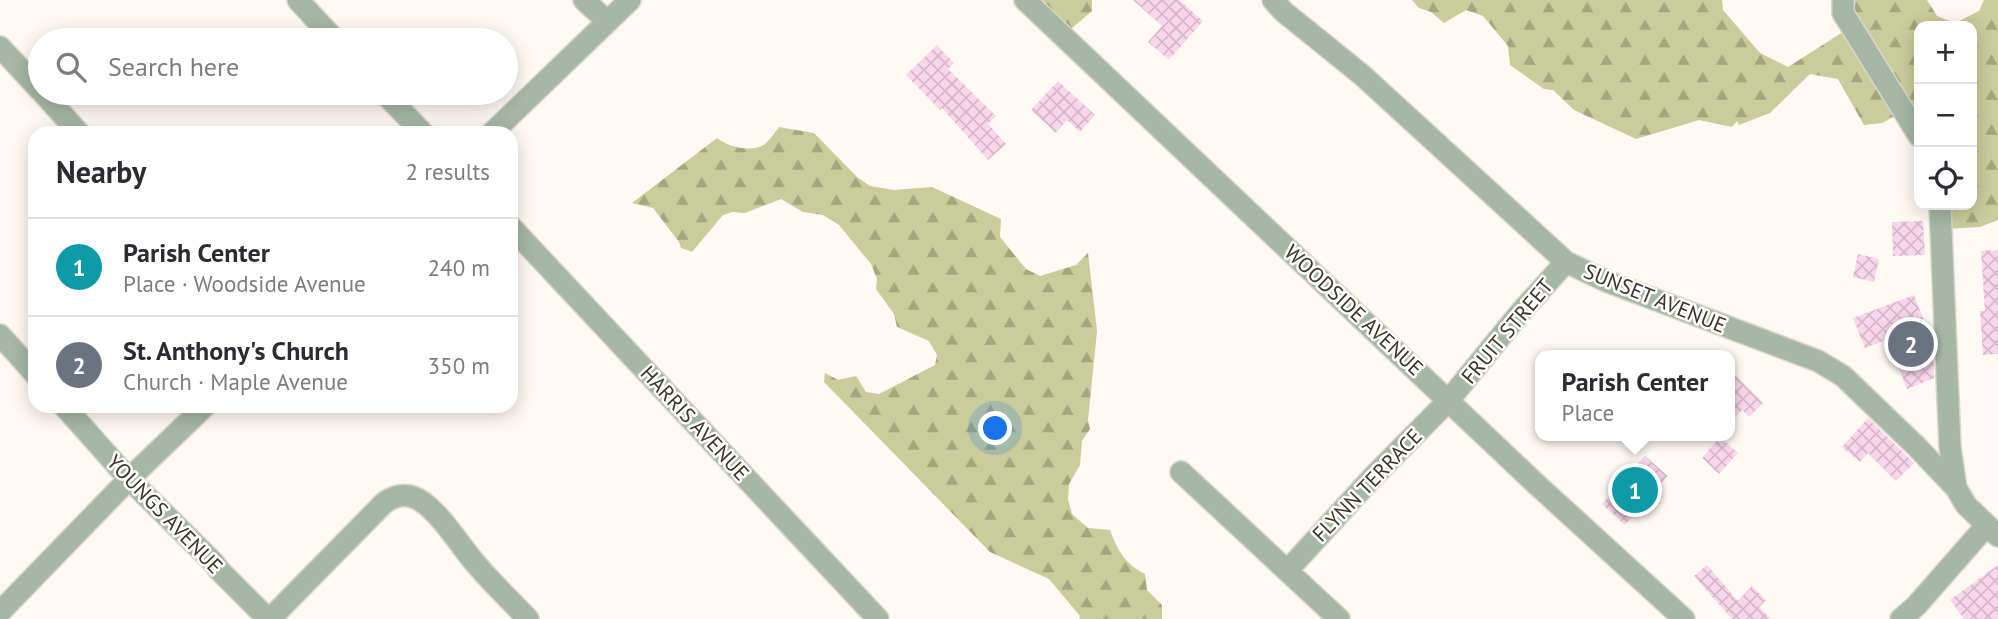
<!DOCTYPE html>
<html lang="en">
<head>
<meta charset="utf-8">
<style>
  :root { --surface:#fff; --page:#f7f7f7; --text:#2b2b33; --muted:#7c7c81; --line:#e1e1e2; --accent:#b45309 }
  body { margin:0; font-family:"PT Sans",sans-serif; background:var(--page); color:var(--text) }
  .controls { position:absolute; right:21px; top:21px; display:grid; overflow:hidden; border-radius:14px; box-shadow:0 4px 18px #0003 }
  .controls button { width:63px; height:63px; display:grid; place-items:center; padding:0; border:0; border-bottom:2px solid var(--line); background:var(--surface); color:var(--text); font:35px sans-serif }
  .you { position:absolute; left:996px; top:429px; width:24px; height:24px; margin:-18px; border:5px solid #fff; border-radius:50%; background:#1a73e8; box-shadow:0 0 0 10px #1a73e833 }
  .badge { display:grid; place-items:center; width:46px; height:46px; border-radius:50%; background:var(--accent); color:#fff; font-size:23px; font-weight:700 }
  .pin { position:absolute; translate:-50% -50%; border:4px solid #fff; box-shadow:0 2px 7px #0006 }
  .popup { position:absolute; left:1535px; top:350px; width:200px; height:91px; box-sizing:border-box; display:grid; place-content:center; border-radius:14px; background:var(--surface); filter:drop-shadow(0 2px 5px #0005); font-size:23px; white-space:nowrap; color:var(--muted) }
  .popup b { font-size:26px; color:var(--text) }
  .popup::after { content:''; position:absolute; left:50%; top:100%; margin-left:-14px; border:14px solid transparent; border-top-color:var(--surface) }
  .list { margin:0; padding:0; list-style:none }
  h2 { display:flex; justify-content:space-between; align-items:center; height:91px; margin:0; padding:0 28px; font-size:30px }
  h2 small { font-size:23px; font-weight:400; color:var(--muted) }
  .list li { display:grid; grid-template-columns:46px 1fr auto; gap:21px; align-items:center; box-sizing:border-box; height:98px; padding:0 28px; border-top:2px solid var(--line) }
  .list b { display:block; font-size:26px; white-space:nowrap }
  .list p { margin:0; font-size:23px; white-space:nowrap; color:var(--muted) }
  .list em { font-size:23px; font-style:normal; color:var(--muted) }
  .icon { flex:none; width:38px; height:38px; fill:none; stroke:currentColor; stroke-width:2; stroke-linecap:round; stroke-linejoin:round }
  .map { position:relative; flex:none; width:1998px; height:619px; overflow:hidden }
  .search { position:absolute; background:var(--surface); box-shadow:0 4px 18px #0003; left:28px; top:28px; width:490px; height:77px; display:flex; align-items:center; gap:18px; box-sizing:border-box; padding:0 24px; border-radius:38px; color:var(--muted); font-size:26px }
  .panel { position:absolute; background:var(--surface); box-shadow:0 4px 18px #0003; left:28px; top:126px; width:490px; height:287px; border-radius:21px }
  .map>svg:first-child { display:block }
</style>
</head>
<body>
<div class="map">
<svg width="1998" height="619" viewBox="0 0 1998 619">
  <defs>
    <pattern id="forest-firs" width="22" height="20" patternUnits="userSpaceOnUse" patternTransform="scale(1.75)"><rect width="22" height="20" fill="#c9cc9b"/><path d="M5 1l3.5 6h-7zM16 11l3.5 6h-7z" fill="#a4a67e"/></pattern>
    <pattern id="building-cross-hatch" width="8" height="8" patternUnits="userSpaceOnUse" patternTransform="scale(1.75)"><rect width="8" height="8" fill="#f9d6eb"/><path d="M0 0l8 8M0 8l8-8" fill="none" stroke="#d6b8ca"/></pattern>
  </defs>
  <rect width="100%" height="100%" fill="#fef9f3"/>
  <path fill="url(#forest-firs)" d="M 1027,0 L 1092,0 L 1092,11 L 1065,34 Z
    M 1412,0 L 1722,0 L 1723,10 L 1760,53 L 1788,67 L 1846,30 L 1844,0 L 1927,0 L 1937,16 L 1955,23 L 1979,11 L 1984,0 L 1998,0 L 1998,220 L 1980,227 L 1945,229 L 1942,205 L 1972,205 L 1972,26 L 1919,26 L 1919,135 L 1905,111 L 1882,123 L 1864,125 L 1838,79 L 1810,74 L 1770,113 L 1739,125 L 1737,121 L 1732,127 L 1699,120 L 1636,139 L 1574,110 L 1553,90 L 1544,89 L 1510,65 L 1508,46 L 1483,16 L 1466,10 L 1444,23 L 1431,12 L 1419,8 Z
    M 779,127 L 814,133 L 857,177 L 870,186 L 894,190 L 932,187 L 1001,219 L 1000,237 L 1026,269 L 1040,276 L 1076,265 L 1088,253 L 1097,331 L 1088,420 L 1090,429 L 1082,441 L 1080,465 L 1069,484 L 1068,499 L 1072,514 L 1088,528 L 1110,530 C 1117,550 1126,565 1145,574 L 1147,590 L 1162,605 L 1162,619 L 1079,619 L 1080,616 L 1049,579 L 990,552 L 824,382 L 825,373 L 838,380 L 856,376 L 866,392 L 879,394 L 935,365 L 937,355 L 929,341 L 897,327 L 894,314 L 876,289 L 877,279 L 871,264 L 839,225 L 823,215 L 803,212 L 781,199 L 745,213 L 732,212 L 723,215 L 692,252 L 681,248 L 679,242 L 653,208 L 632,203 L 717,138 C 728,147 752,153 765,144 C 770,140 775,132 779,127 Z"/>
  <path fill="url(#building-cross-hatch)" d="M 1133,0 L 1179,0 L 1203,21 L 1169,60 L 1148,42 L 1162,26 Z
    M 937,45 L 954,63 L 948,69 L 996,116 L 988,124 L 1006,144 L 988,160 L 942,108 L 940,110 L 906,75 Z
    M 1058,81 L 1095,115 L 1080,132 L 1067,120 L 1056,133 L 1031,110 Z
    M 1923,221 L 1925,255 L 1893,256 L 1892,222 Z
    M 1998,250 L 1998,354 L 1983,355 L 1980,311 L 1985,311 L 1981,251 Z
    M 1858,254 L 1879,259 L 1874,282 L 1853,277 Z
    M 1914,295 L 1933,344 L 1934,378 L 1907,389 L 1888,339 L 1865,348 L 1853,318 Z
    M 1730,370 L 1763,403 L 1749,417 L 1742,410 L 1730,423 Z
    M 1868,418 L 1914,463 L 1896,481 L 1868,453 L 1860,462 L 1842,447 Z
    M 1720,437 L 1738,453 L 1719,474 L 1702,458 Z
    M 1645,456 L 1668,476 L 1625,525 L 1602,504 Z
    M 1707,565 L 1738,601 L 1752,586 L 1766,600 L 1759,607 L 1771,619 L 1732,619 L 1694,576 Z
    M 1998,565 L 1998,619 L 1964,619 L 1950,600 Z"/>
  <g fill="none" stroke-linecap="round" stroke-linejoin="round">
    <g stroke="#dbd5ce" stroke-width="24">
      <path id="minor" d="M 298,0 L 335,40
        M 584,0 L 607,21
        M 1025,0 L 1535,483 L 1684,619
        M 1273,0 L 1284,12 L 1362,75 L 1566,262 L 1606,281 L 1818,361 L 1843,376 L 1916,446 L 1956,488
        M 1843,0 L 1843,13 L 1919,136
        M 0,47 L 40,90
        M 43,93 L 79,133
        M 384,93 L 423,133
        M 492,133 L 630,0
        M 1940,205 L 1950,447 L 1956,488 L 1966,505 L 1998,536
        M 511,227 L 878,619
        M 0,335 L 35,374
        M 64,406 L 129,479 L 213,562 L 219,570 L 268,619
        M 1181,472 L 1339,619
        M 1287,571 L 1371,479 L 1449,400 L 1519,314 L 1566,262
        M 0,612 L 129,479 L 205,406
        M 270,619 L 383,504 C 391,497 403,493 413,497 C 435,504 460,546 476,564 C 492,583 511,601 528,619
        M 1901,619 L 1916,606 L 1987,525"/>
    </g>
    <use href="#minor" stroke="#a6b7a5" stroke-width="21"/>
  </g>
  <g text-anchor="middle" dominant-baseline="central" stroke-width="5" stroke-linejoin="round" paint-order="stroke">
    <g font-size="21" fill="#3c3327" stroke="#fff">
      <text transform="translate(1655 298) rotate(22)">SUNSET AVENUE</text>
      <text transform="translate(1354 310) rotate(43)">WOODSIDE AVENUE</text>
      <text transform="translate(1507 331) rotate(-50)">FRUIT STREET</text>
      <text transform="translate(695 423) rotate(47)">HARRIS AVENUE</text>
      <text transform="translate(1367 485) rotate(-46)">FLYNN TERRACE</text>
      <text transform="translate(165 514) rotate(46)">YOUNGS AVENUE</text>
    </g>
  </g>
</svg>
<div class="controls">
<button>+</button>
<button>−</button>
<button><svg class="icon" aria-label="locate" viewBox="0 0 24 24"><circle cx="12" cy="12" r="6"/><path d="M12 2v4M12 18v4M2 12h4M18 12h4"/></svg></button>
</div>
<div class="you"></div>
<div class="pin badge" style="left:1635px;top:490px;background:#0f9aa8">1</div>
<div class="popup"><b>Parish Center</b>Place</div>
<div class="pin badge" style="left:1911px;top:344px;background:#6b7280">2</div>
<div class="search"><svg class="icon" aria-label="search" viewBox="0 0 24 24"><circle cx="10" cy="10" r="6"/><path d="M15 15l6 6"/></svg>Search here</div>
<section class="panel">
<h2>Nearby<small>2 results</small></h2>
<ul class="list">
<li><span class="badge" style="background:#0f9aa8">1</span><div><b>Parish Center</b><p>Place · Woodside Avenue</p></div><em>240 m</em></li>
<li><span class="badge" style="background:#6b7280">2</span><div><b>St. Anthony's Church</b><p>Church · Maple Avenue</p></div><em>350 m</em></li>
</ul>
</section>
</div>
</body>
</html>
